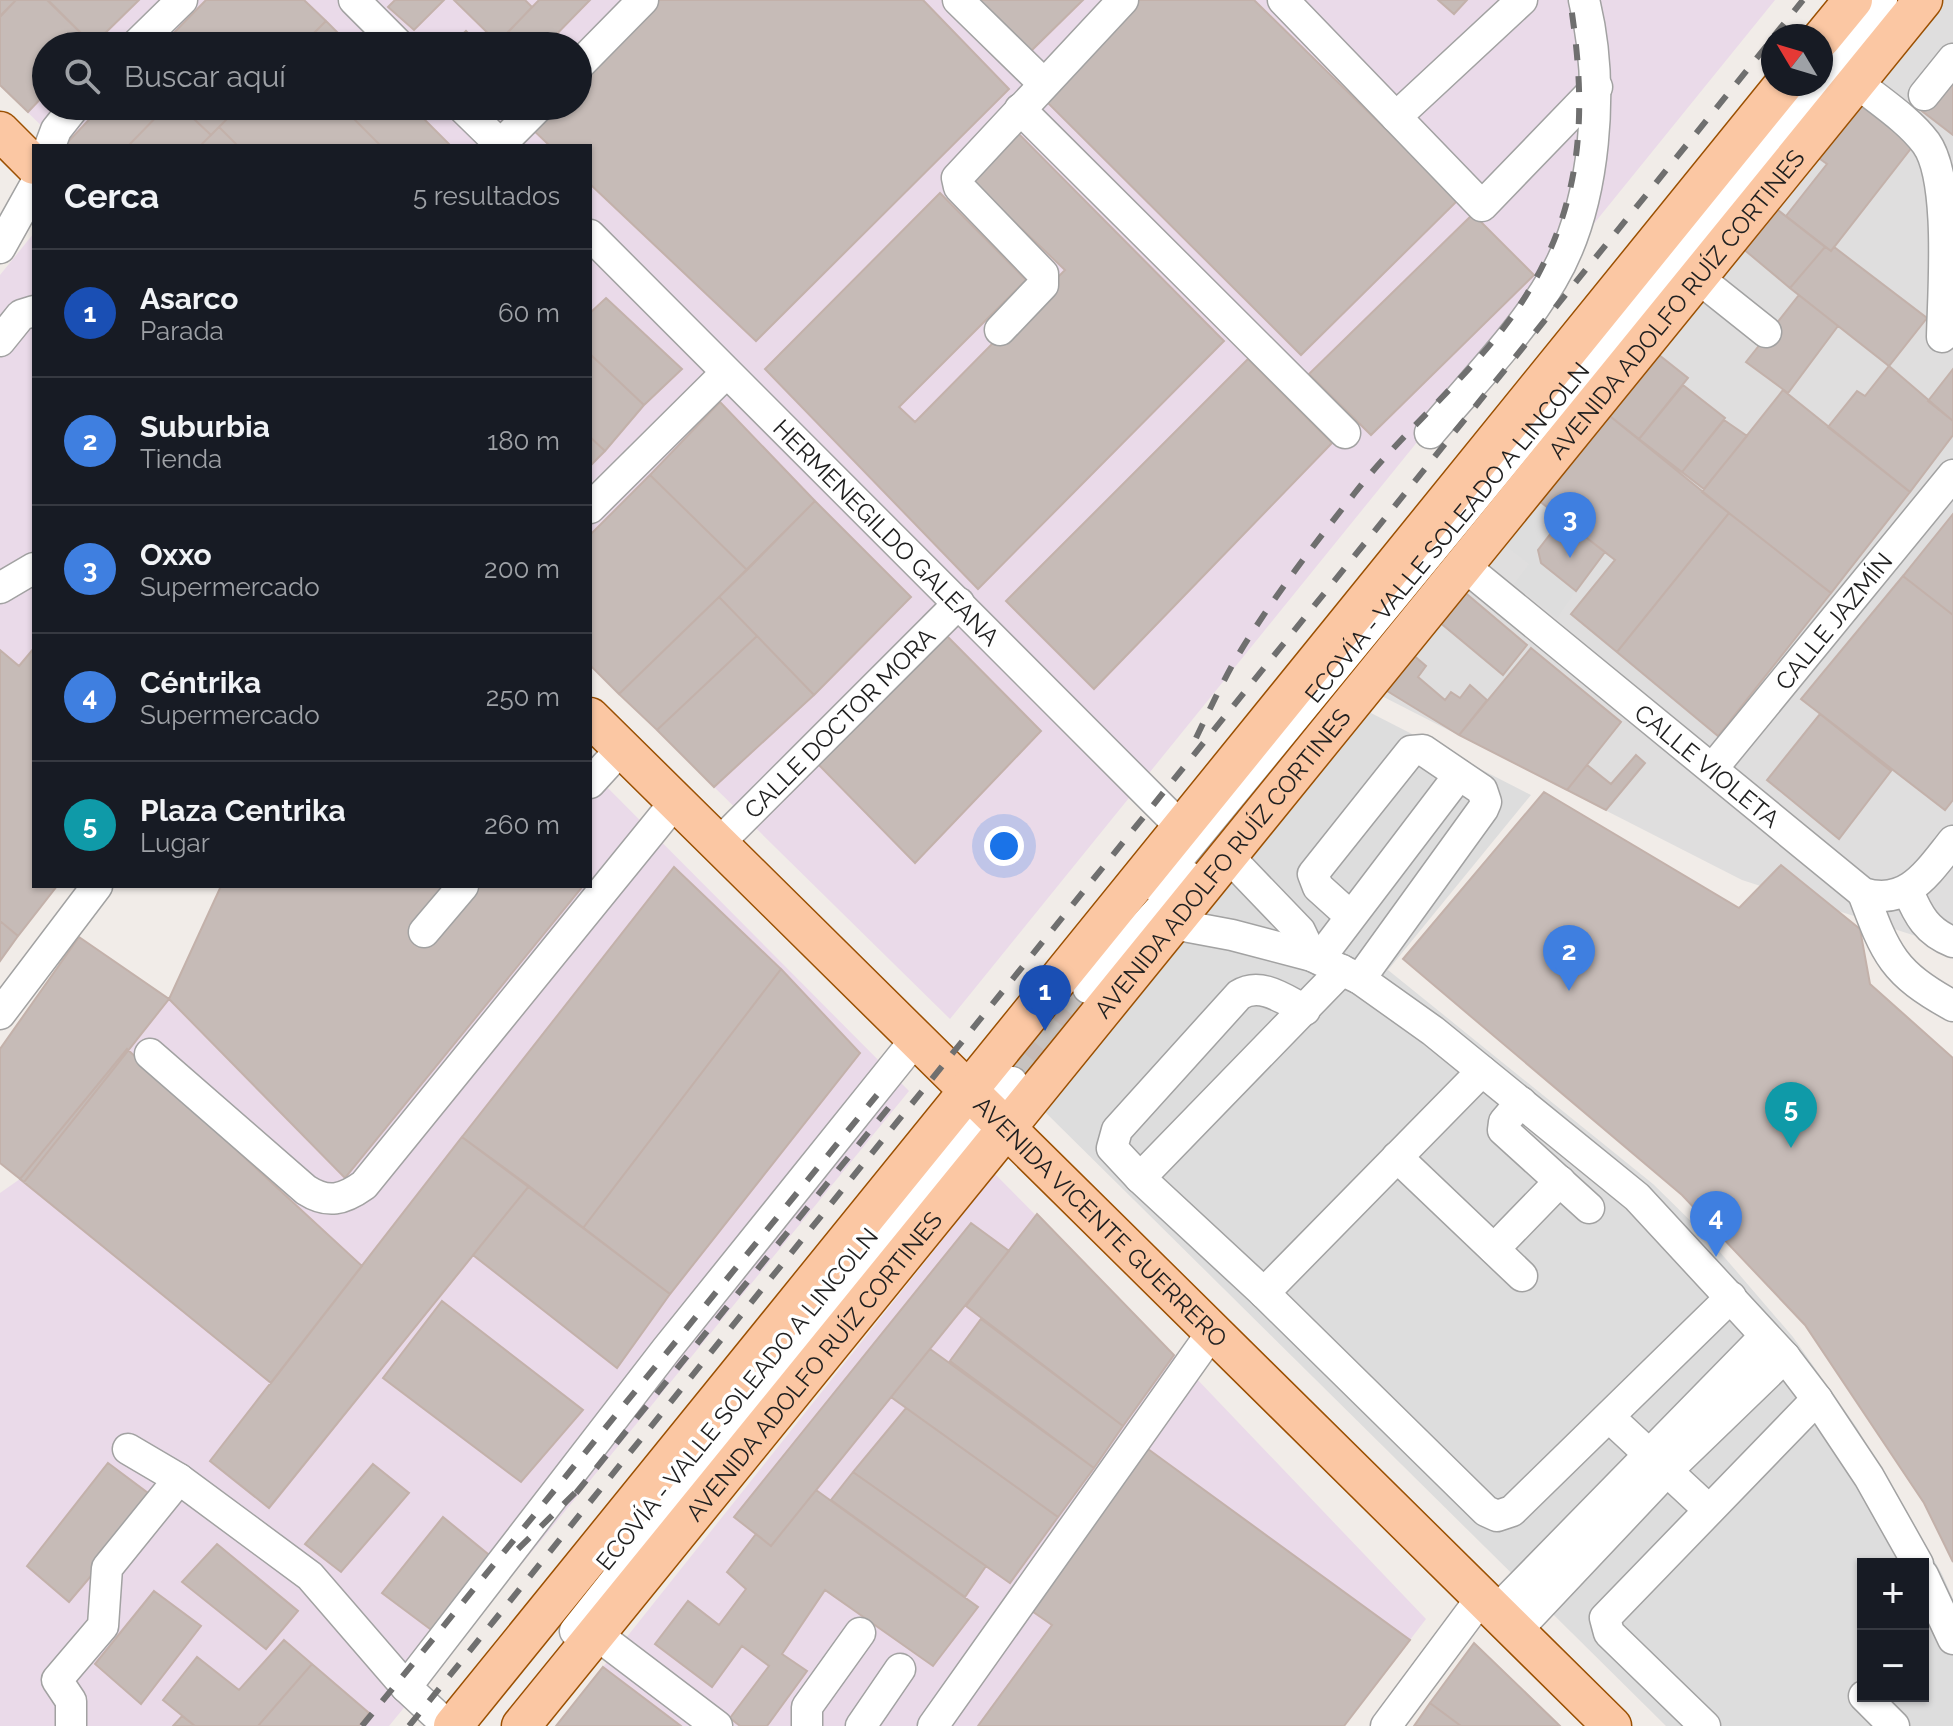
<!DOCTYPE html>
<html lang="es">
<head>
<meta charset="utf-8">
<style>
  :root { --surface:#171b24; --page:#242831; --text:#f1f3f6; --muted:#9ea1a6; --line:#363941; --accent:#cf0324 }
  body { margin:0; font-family:Raleway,sans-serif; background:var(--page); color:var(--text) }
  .controls { position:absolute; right:24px; bottom:24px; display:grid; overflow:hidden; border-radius:0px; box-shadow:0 2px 6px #0004 }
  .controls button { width:72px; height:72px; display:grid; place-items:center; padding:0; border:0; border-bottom:2px solid var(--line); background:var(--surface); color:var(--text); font:40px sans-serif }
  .compass { position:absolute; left:1761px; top:24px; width:72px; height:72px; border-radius:50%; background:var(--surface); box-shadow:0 2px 6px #0004; rotate:308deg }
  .you { position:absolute; left:1004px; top:846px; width:28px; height:28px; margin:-20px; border:6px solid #fff; border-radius:50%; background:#1a73e8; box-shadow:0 0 0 12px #1a73e833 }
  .badge { display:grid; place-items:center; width:52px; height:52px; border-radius:50%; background:var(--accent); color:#fff; font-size:26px; font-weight:700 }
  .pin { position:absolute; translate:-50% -66px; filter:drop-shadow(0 2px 4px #0008) }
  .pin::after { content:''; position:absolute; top:42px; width:28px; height:24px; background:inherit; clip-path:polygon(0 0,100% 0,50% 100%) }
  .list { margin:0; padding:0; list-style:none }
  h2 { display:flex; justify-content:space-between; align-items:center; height:104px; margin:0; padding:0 32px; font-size:34px }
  h2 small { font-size:26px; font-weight:400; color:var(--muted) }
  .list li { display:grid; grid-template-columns:52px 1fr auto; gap:24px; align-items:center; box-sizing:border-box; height:128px; padding:0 32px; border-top:2px solid var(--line) }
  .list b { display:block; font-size:30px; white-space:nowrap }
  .list p { margin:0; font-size:26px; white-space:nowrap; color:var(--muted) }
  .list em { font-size:26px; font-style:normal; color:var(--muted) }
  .icon { flex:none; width:44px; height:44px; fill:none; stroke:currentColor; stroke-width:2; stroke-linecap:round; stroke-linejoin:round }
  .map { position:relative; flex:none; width:1953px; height:1726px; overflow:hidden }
  .search { position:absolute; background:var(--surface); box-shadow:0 2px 6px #0004; left:32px; top:32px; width:560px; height:88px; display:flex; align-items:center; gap:20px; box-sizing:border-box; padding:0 28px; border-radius:44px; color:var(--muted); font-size:30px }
  .panel { position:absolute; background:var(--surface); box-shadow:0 2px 6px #0004; left:32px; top:144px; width:560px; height:744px; border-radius:0px }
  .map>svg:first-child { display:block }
</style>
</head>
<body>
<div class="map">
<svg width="1953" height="1726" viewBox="0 0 1953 1726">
  <rect width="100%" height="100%" fill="#f1ece8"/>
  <path fill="#dfdede" d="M 1931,0 L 1953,0 L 1953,948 L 1742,880 L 1370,690 Z"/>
  <path fill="#eadae9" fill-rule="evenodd" d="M 0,0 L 1775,0 L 950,1019 L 590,665 L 590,146 L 62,146 L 0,85 ZM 46,46 L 578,46 L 578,106 L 46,106 Z
    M 34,233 L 34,886 L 0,955 L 0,275 Z
    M 590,770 L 909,1091 L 389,1726 L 0,1726 L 0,1193 L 20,1179 L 169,999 L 221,886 L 590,886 Z
    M 995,1174 L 1174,1355 L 1426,1619 L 1344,1726 L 556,1726 Z"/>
  <path fill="#ddd" fill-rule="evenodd" d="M 1538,500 L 1562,519 L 1538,550 L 1541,563 L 1576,591 L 1557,618 L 1514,584 L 1529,564 L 1503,544 Z
    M 1369,712 L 1531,795 L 1388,970 L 1653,1184 L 1707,1237 L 1793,1337 L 1857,1428 L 1942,1574 L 1953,1599 L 1953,1726 L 1666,1726 L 1044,1111 ZM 1863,1564 L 1923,1564 L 1923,1696 L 1863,1696 Z"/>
  <path fill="#c6bbb7" stroke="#c3b1aa" stroke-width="2" d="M 0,0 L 16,0 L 0,17 Z
    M 16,0 L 47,0 L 93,45 L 46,46 L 46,93 L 28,112 L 0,85 L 0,16 Z
    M 48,0 L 139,0 L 93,45 Z
    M 206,0 L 304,0 L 326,21 L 301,46 L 161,46 Z
    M 395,0 L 444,0 L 414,30 L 388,7 Z
    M 454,0 L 525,0 L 532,7 L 498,43 Z
    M 539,0 L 590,0 L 545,46 L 521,46 L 508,32 Z
    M 652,0 L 923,0 L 1009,89 L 756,341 L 590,184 L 590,146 L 550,146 L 528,125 L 546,106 L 578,106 L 578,74 Z
    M 976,0 L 1083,0 L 1029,53 Z
    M 1131,0 L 1254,0 L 1458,200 L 1301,355 L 1038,93 Z
    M 1438,0 L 1467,0 L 1454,14 Z
    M 326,21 L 351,46 L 301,46 Z
    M 466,31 L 481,46 L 451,46 Z
    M 1953,62 L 1953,135 L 1918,108 Z
    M 1861,99 L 1916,142 L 1831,251 L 1786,216 L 1827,164 L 1816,156 Z
    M 102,106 L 167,106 L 128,146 L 64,146 Z
    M 167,106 L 180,106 L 211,135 L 200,146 L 128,146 Z
    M 180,106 L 240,106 L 211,135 Z
    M 240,106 L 341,106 L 381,146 L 238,146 L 219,127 Z
    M 341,106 L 411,106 L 450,145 L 381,146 Z
    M 1009,124 L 1224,341 L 978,589 L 765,369 L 940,193 L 1026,280 L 899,407 L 915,422 L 1065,270 L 962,172 Z
    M 219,127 L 238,146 L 200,146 Z
    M 1774,207 L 1825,247 L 1790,288 L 1741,247 Z
    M 1473,214 L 1534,275 L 1371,435 L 1309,374 Z
    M 1825,247 L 1831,251 L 1834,247 L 1927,318 L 1889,366 L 1790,288 Z
    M 1799,295 L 1838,326 L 1788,393 L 1746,362 Z
    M 606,298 L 682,369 L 644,405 L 590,354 L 590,313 Z
    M 1654,351 L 1688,378 L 1639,439 L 1606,413 Z
    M 590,354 L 644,405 L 605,451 L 590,437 Z
    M 1248,359 L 1332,443 L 1094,689 L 1006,601 Z
    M 1889,366 L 1953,421 L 1953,435 L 1910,492 L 1828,427 L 1857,391 L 1865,396 Z
    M 1953,369 L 1953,421 L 1928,401 Z
    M 1683,385 L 1725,418 L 1682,472 L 1639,439 Z
    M 1783,390 L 1910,492 L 1831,593 L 1702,492 Z
    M 720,402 L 815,501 L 747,570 L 650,475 Z
    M 1606,413 L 1729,513 L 1617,652 L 1571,614 L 1615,560 L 1538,500 Z
    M 1724,420 L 1747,436 L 1704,489 L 1682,472 Z
    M 590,437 L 605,451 L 590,466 Z
    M 650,475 L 747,570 L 619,694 L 590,665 L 590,535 Z
    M 815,501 L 911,597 L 814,695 L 719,597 Z
    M 1729,513 L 1831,593 L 1718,736 L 1617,652 Z
    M 1953,514 L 1953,615 L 1903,576 Z
    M 1562,519 L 1605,552 L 1576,591 L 1541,563 L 1538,550 Z
    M 1903,576 L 1953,615 L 1953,800 L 1945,810 L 1801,699 Z
    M 1462,590 L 1527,645 L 1503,675 L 1437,620 Z
    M 719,597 L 757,636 L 657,730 L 619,694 Z
    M 944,633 L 1041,731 L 915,863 L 816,762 Z
    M 757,636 L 814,695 L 714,787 L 657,730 Z
    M 34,648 L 34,886 L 57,886 L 18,936 L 0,921 L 0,650 L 19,666 Z
    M 1531,648 L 1621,722 L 1567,790 L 1459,735 Z
    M 1412,654 L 1426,666 L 1418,677 L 1445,700 L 1451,692 L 1460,698 L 1470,685 L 1487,700 L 1459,735 L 1384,689 Z
    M 1820,714 L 1891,771 L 1839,839 L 1767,780 Z
    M 1636,755 L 1645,763 L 1606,810 L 1567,790 L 1587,765 L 1611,784 Z
    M 1544,792 L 1739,908 L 1781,865 L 1860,929 L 1870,984 L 1953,1058 L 1953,1562 L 1924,1503 L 1805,1325 L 1682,1195 L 1403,959 Z
    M 674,867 L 781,969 L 583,1228 L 462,1137 Z
    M 221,886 L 583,886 L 345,1178 L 169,999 Z
    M 0,921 L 18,936 L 0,961 Z
    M 79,937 L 169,999 L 24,1182 L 0,1163 L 0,1049 Z
    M 781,969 L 860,1053 L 670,1294 L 583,1228 Z
    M 1069,973 L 1096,995 L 1020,1088 L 993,1067 Z
    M 127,1049 L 362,1266 L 271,1383 L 20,1179 Z
    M 462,1137 L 529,1186 L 269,1508 L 210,1461 Z
    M 529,1186 L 670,1294 L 617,1368 L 473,1255 Z
    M 1037,1214 L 1174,1355 L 1123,1426 L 966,1306 Z
    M 971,1223 L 1009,1251 L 771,1546 L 734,1517 Z
    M 442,1301 L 583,1410 L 521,1482 L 383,1378 Z
    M 981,1319 L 1123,1426 L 1094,1468 L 950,1361 Z
    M 930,1349 L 1094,1468 L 1058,1517 L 891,1397 Z
    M 906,1408 L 1058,1517 L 1010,1583 L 853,1472 Z
    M 1148,1449 L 1410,1640 L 1344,1726 L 978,1726 L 1052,1625 L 1029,1609 Z
    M 108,1463 L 156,1499 L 69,1602 L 27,1566 Z
    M 373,1464 L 409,1493 L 341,1572 L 305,1544 Z
    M 853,1472 L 986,1566 L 965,1597 L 831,1500 Z
    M 816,1490 L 978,1607 L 933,1666 L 825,1590 L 782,1654 L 807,1671 L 767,1726 L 740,1726 L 730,1718 L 769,1666 L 742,1646 L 712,1687 L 655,1644 L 688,1601 L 719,1625 L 746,1589 L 727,1572 L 756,1534 L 771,1546 Z
    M 443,1517 L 494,1559 L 434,1632 L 382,1593 Z
    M 217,1544 L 298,1611 L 266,1649 L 182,1582 Z
    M 154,1591 L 201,1626 L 141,1704 L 95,1664 Z
    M 284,1640 L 312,1664 L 258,1726 L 195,1726 L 163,1700 L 197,1657 L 239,1690 Z
    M 1474,1643 L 1560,1726 L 1461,1726 L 1430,1703 Z
    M 312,1664 L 369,1713 L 359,1726 L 258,1726 Z
    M 603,1667 L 681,1726 L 556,1726 Z
    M 1430,1703 L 1461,1726 L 1414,1726 Z
    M 182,1716 L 195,1726 L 173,1726 Z"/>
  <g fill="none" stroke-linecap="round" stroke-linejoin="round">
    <path stroke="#c7c3c0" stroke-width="30" stroke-dasharray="30 15" stroke-linecap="butt" d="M 1012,1082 L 1088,988"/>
    <g stroke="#a2a2a2" stroke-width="33">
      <g id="minor">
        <path d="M 354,0 L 400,46"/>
        <path d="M 958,0 L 1044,84"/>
        <path d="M 1283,0 L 1482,206 L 1597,87"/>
        <path d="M 135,46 L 182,0"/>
        <path d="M 578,66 L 643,0"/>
        <path d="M 1821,76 L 1882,0"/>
        <path d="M 1856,82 C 1878,100 1908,119 1926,143 C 1952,179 1943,291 1942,337"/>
        <path d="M 1924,95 L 1953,59"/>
        <path d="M 461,106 L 502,146"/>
        <path d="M 1020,109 L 1345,433"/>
        <path d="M 1396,117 L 1522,0"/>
        <path d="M 50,146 L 56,130 L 75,106"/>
        <path d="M 499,146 L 539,106"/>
        <path id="s1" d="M 590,235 L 1183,829"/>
        <path d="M 0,248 L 34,187"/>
        <path d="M 1697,277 L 1766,332"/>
        <path d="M 1000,330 L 1043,285 L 1043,274 L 959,187 L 957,178 L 1123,0"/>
        <path d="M 0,341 L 21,315 L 34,311"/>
        <path d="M 1430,433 C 1471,384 1520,335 1552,280 C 1597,204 1605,84 1584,0"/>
        <path d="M 590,508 L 726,373"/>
        <path id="s2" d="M 1463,565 L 1863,893 C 1907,907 1928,872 1953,841"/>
        <path d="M 0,588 L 34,568"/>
        <path id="s3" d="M 1713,768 L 1953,475"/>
        <path d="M 590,783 L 622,748"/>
        <path id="s4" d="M 719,843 L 959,603"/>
        <path d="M 1228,856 L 1300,931 L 1312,956"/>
        <path id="s5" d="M 1156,886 L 1815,84"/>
        <path d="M 1908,891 C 1918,915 1927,932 1953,942"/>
        <path d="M 1863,893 C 1886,955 1893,973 1953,1006"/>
        <path d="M 1349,915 L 1318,887 L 1313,874 L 1411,751 L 1423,750 L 1482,790 L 1486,802 L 1483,809 L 1360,979"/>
        <path d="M 1173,924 L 1232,935 L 1312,956 L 1360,979 L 1433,1031 L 1637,1197 L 1785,1357 L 1817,1399 L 1869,1477 L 1918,1564"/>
        <path d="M 424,932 L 463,886"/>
        <path d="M 1319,959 L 1459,775"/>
        <path d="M 1342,970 L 1140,1178 L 1264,1293 L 1486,1511 L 1497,1516 L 1512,1511 L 1731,1297"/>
        <path d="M 1088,988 L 1189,877"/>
        <path d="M 0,1014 L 97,886"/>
        <path d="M 150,1054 L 306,1190 C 328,1204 343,1200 364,1185 L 676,801"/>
        <path d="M 1521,1102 L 1504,1122 L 1503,1130 L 1589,1208"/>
        <path d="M 1397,1157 L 1522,1276"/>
        <path d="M 1140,1178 L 1112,1148 L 1117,1130 L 1239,995 C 1261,981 1285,1000 1305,1010"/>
        <path d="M 1494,1249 L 1560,1181"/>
        <path d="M 1264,1293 L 1482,1071"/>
        <path d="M 1609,1417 L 1709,1510"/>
        <path d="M 128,1449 L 179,1479 L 310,1576 L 406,1687"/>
        <path d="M 1923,1575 L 1953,1639"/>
        <path d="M 1497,1610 L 1765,1336"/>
        <path d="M 1517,1630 L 1667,1471 L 1785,1357"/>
        <path d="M 575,1631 L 1012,1082"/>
        <path d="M 596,1634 L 717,1726"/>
        <path d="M 1864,1696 L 1894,1726"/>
        <path d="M 71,1726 L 71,1701 L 57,1680 L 103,1626 L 107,1568 L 179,1479"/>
        <path d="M 448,1726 L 406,1687 L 666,1350 L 916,1039"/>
        <path d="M 807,1726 L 807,1707 L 860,1633"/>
        <path d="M 861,1726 L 900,1669"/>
        <path d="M 933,1726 L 1213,1331"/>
        <path d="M 1386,1726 L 1482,1597"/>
        <path d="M 1705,1726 L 1609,1633 L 1605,1618 L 1817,1399"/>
      </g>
    </g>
    <g stroke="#9b5002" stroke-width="41">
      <g id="major">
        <path d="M 1821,39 L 1853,0"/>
        <path d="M 0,131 L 34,165"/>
        <path id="s6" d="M 590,717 L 1612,1726"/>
        <path d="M 453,1726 L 1784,84"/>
        <path id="s7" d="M 521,1726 L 1923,0"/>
      </g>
    </g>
    <use href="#minor" stroke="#fff" stroke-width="30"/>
    <use href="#major" stroke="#fbc7a3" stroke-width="38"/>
    <path stroke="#6f6f6f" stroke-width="6" stroke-dasharray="16 16" stroke-linecap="butt" d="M 1774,36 L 1803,0
      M 1196,738 C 1208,713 1220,687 1234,662 C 1268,604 1312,547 1354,494 C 1403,431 1473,374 1518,308 C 1584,209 1588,114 1570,0
      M 576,1493 L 890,1106
      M 518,1549 L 584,1484
      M 362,1726 L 877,1095
      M 409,1726 L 1773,38"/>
  </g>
  <g text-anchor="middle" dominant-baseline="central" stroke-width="7" stroke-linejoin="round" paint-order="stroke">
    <g font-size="24" fill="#212121" stroke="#fff">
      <text stroke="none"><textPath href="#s7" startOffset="1832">AVENIDA ADOLFO RUÍZ CORTINES</textPath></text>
      <text stroke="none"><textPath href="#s1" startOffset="420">HERMENEGILDO GALEANA</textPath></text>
      <text stroke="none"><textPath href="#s5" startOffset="458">ECOVÍA - VALLE SOLEADO A LINCOLN</textPath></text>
      <text stroke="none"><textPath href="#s3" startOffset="190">CALLE JAZMÍN</textPath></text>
      <text stroke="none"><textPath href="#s4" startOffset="170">CALLE DOCTOR MORA</textPath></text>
      <text stroke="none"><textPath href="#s2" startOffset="316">CALLE VIOLETA</textPath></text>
      <text stroke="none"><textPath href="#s7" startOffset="1112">AVENIDA ADOLFO RUÍZ CORTINES</textPath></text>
      <text stroke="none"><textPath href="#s6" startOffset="718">AVENIDA VICENTE GUERRERO</textPath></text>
      <text stroke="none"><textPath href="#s7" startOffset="464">AVENIDA ADOLFO RUÍZ CORTINES</textPath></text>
      <text transform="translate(737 1399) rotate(-51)">ECOVÍA - VALLE SOLEADO A LINCOLN</text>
    </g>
  </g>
</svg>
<div class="controls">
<button>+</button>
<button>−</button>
</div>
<svg class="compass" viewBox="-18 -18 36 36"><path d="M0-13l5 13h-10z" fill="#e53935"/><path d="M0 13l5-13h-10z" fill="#9ea1a6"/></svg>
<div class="you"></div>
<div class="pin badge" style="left:1045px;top:1031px;background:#1a4fb4">1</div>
<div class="pin badge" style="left:1569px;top:991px;background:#3f7fe0">2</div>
<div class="pin badge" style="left:1570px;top:558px;background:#3f7fe0">3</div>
<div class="pin badge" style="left:1716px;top:1257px;background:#3f7fe0">4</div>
<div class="pin badge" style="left:1791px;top:1148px;background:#0f9aa8">5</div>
<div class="search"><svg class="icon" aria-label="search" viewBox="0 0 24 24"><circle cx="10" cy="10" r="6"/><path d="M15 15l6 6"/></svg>Buscar aquí</div>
<section class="panel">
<h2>Cerca<small>5 resultados</small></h2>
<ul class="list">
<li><span class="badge" style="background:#1a4fb4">1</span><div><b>Asarco</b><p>Parada</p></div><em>60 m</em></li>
<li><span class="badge" style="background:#3f7fe0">2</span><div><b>Suburbia</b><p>Tienda</p></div><em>180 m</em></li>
<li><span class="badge" style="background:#3f7fe0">3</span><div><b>Oxxo</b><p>Supermercado</p></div><em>200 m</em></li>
<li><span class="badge" style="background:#3f7fe0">4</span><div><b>Céntrika</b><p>Supermercado</p></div><em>250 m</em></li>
<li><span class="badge" style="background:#0f9aa8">5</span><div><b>Plaza Centrika</b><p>Lugar</p></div><em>260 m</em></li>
</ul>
</section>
</div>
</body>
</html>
